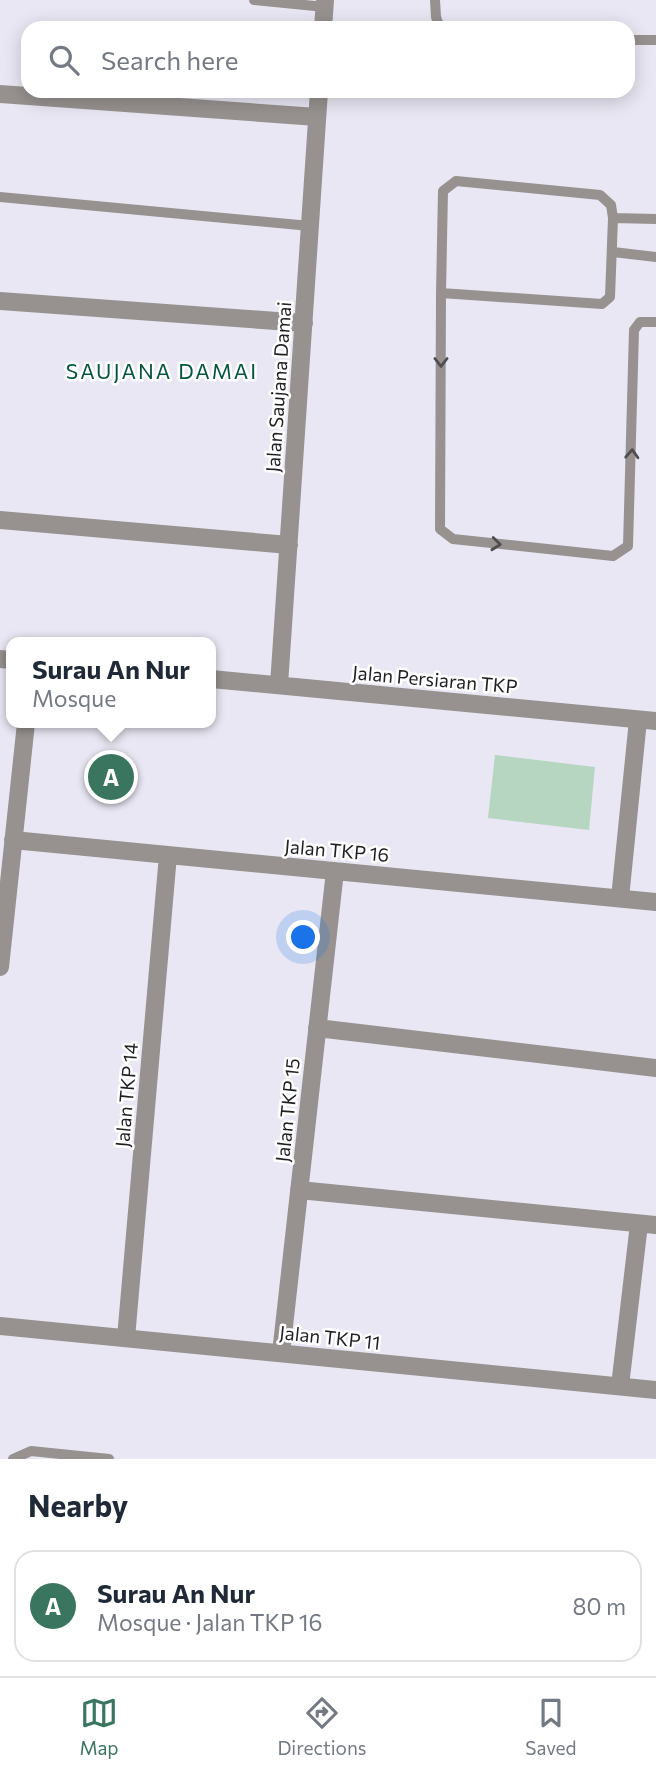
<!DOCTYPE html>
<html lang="en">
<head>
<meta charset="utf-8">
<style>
  :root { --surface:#fff; --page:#f6f6f7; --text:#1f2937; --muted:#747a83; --line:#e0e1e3; --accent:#39755f }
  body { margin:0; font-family:Commissioner,sans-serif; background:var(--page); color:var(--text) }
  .you { position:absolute; left:304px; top:938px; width:24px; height:24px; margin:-18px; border:5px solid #fff; border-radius:50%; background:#1a73e8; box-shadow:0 0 0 10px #1a73e833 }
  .badge { display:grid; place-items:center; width:46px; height:46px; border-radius:50%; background:var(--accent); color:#fff; font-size:23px; font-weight:700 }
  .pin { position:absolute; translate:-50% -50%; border:4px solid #fff; box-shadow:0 2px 7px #0006 }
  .popup { position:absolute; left:6px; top:637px; width:210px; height:91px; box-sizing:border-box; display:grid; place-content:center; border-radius:14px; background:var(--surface); filter:drop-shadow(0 2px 5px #0005); font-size:23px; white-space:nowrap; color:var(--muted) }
  .popup b { font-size:26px; color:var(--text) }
  .popup::after { content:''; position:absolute; left:50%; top:100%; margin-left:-14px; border:14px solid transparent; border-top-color:var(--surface) }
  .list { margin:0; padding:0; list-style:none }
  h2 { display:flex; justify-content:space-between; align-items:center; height:91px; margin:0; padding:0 28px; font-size:30px }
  h2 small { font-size:23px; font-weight:400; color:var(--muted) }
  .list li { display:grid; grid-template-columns:46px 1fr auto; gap:21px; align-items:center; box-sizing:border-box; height:112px; margin:0 14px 14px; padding:0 14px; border:2px solid var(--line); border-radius:21px }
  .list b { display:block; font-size:26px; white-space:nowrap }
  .list p { margin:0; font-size:23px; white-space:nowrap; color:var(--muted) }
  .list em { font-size:23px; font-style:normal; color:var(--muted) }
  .icon { flex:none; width:38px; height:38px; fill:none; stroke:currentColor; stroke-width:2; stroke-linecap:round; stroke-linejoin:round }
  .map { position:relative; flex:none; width:656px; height:1459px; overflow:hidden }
  .search { position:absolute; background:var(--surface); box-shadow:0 4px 18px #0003; left:21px; right:21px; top:21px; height:77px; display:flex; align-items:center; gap:18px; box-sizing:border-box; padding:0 24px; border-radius:21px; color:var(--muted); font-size:26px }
  .sheet { height:217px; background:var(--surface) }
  nav { display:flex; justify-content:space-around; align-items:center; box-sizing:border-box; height:98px; border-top:2px solid var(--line); background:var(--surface); font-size:19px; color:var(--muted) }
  nav a { display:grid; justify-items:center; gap:4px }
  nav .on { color:var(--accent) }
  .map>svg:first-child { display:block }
</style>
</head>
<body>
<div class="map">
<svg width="656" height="1459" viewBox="0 0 656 1459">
  <rect width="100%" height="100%" fill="#e8e7f3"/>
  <path fill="#b7d6c1" d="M 495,755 L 595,767 L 589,830 L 488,818 Z"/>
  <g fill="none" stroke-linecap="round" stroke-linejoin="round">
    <path stroke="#979290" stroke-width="10" d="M 254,0 L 325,7
      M 435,0 L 436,17 L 440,28
      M 628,40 L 656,40
      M 456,181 L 600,195 L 611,205 L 613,218 L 610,297 L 602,304 L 441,293 L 443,191 Z
      M 0,197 L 310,226
      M 613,218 L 656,219
      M 613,252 L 656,257
      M 441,293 L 440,529 L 453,539 L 613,556 L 628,546 L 634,330 L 640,322 L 656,322
      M 13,1459 L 31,1451 L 109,1459"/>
    <path stroke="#979290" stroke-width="18" d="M 323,28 L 325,0
      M 0,94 L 317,117
      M 0,301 L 304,323
      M 0,520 L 289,545
      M 0,659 L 11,660
      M 211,679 L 656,721
      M 279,685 L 319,91
      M 13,840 L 656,902
      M 620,898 L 638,720
      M 0,967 L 26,723
      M 317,1028 L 656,1068
      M 299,1190 L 656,1225
      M 0,1326 L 656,1390
      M 126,1338 L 168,855
      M 281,1353 L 335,871
      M 620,1386 L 639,1224"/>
  </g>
  <defs><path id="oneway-chevron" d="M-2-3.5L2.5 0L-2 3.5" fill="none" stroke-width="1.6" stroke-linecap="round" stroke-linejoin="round" transform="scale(1.75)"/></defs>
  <g stroke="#504d4f">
    <use href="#oneway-chevron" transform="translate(441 362) rotate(90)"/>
    <use href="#oneway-chevron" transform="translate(632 454) rotate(-87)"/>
    <use href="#oneway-chevron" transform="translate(496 544) rotate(6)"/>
  </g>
  <g text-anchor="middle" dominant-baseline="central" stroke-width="5" stroke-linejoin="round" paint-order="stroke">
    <g font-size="19" fill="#201f24" stroke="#fff">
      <text transform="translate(278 387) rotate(-86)">Jalan Saujana Damai</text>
      <text transform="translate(435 679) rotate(5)">Jalan Persiaran TKP</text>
      <text transform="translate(337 850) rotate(5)">Jalan TKP 16</text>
      <text transform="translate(126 1095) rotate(-85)">Jalan TKP 14</text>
      <text transform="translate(287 1110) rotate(-84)">Jalan TKP 15</text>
      <text transform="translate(330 1337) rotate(6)">Jalan TKP 11</text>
    </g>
    <g font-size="21" letter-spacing="2" fill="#055640" stroke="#fff">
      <text x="162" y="370">SAUJANA DAMAI</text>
    </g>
  </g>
</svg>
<div class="you"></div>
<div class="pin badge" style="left:111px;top:777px">A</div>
<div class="popup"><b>Surau An Nur</b>Mosque</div>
<div class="search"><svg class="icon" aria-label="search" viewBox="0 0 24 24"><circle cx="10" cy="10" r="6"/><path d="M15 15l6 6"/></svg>Search here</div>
</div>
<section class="sheet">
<h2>Nearby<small></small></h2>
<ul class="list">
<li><span class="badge">A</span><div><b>Surau An Nur</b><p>Mosque · Jalan TKP 16</p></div><em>80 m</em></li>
</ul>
</section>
<nav>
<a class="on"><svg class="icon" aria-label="map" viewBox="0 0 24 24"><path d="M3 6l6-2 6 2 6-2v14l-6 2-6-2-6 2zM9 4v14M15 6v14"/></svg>Map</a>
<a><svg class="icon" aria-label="directions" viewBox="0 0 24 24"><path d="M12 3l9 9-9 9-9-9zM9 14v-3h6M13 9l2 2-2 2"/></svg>Directions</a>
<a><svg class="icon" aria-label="saved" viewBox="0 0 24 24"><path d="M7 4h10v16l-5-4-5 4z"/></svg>Saved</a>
</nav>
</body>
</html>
